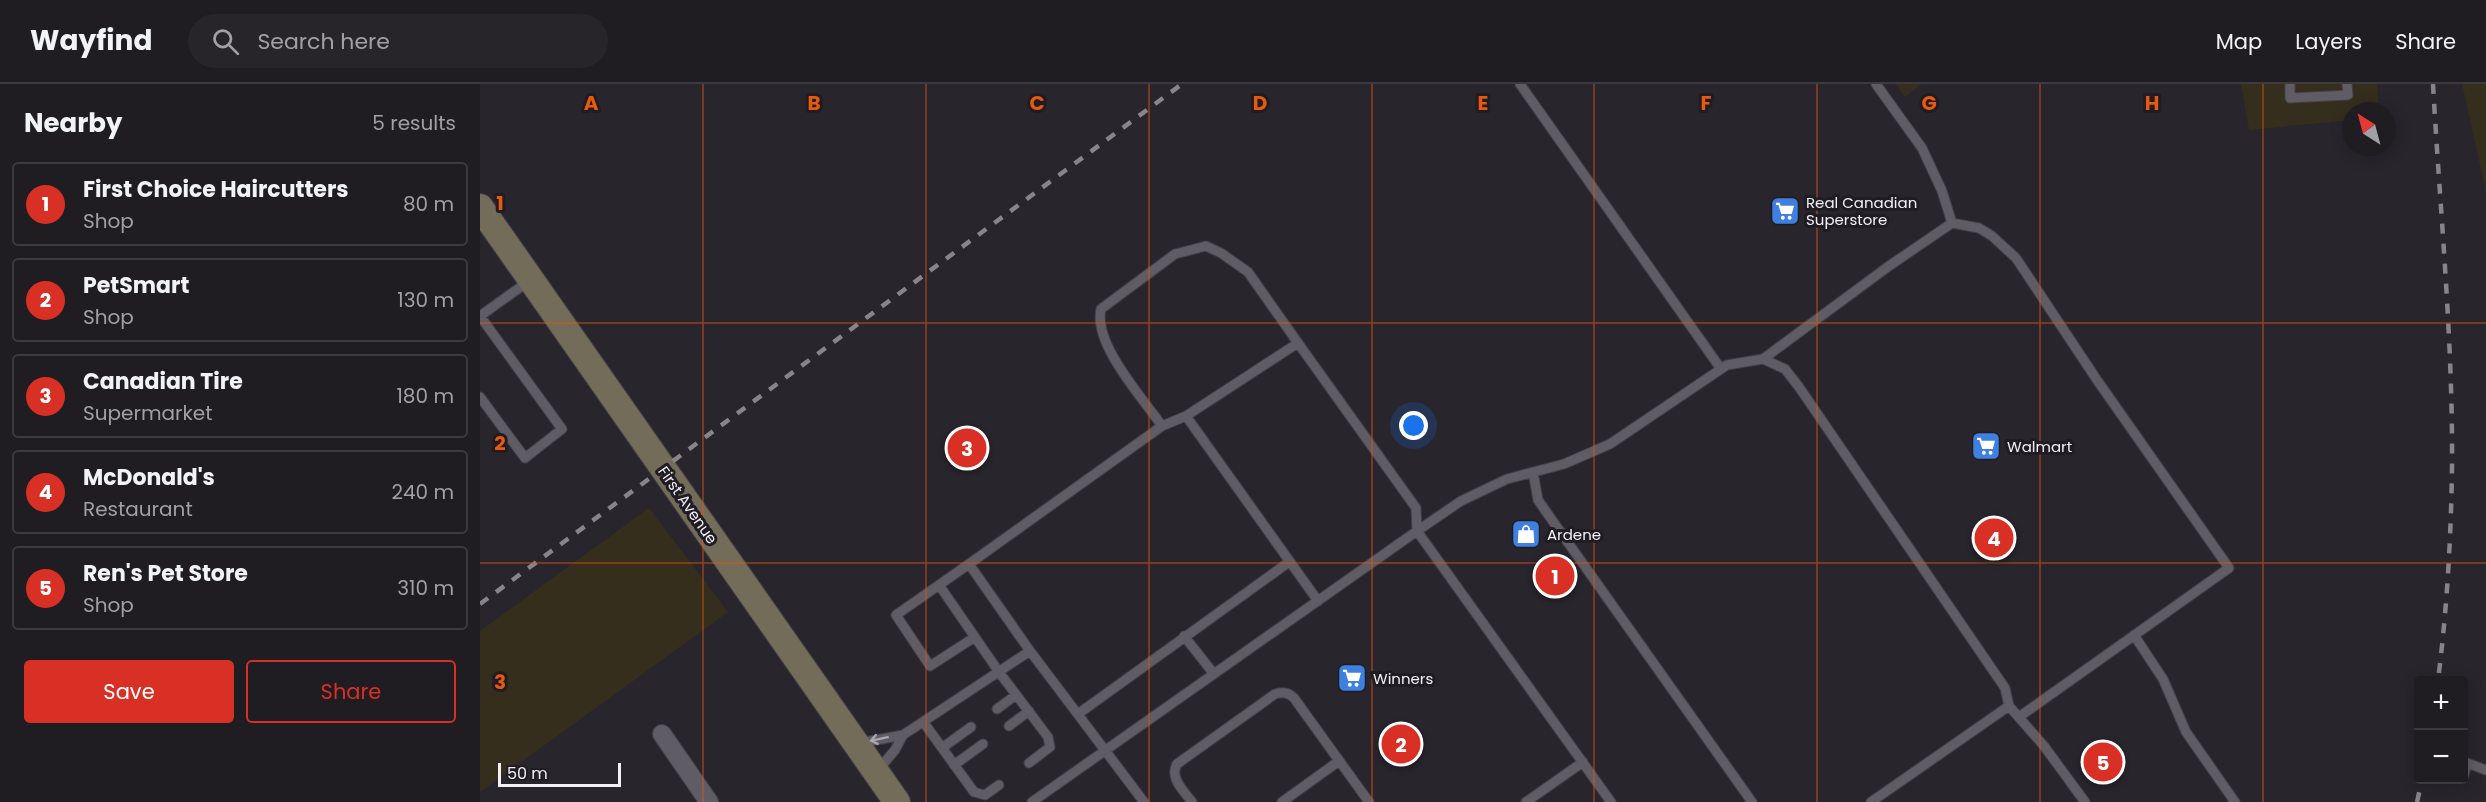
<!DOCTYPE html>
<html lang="en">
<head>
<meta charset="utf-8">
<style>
  :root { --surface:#1f1c22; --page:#27252a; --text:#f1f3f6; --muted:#a1a1a5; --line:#3c3a40; --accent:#d93025 }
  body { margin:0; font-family:Poppins,sans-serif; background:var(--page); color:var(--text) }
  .controls { position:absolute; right:18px; bottom:18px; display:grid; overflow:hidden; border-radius:6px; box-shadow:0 3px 15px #0003 }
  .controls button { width:54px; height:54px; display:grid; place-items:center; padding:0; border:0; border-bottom:2px solid var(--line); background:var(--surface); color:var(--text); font:30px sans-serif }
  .compass { position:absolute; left:1862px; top:18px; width:54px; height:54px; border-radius:50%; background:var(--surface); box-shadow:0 3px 15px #0003; rotate:324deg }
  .scale { position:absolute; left:18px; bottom:15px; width:123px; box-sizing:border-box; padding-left:6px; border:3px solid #f3f0f6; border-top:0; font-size:16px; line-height:21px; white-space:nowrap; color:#f3f0f6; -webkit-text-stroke:4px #1f1c23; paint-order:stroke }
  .you { position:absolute; left:934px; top:342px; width:21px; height:21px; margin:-15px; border:4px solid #fff; border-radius:50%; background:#1a73e8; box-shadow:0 0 0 9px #1a73e833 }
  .badge { display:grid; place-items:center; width:39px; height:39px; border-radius:50%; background:var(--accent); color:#fff; font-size:20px; font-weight:700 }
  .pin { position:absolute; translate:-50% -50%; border:3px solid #fff; box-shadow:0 2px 6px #0006 }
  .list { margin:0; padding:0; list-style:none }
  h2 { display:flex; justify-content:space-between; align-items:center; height:78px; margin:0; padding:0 24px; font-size:26px }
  h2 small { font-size:20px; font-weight:400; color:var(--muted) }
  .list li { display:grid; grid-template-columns:39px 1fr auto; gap:18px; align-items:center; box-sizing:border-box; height:84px; margin:0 12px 12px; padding:0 12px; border:2px solid var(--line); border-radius:6px }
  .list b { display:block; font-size:22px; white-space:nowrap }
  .list p { margin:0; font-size:20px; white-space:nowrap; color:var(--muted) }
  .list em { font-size:20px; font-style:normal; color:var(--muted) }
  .actions { display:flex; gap:12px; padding:18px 24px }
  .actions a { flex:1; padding:14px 0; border:2px solid var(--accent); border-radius:6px; text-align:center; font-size:21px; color:var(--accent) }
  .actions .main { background:var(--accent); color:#fff }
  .icon { flex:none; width:33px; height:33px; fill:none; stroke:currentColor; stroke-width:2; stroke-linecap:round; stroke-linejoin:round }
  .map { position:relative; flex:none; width:2006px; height:718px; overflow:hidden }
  header { display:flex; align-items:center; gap:36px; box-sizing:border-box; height:84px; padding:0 30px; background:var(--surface); border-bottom:2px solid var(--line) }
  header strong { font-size:28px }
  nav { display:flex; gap:33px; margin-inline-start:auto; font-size:21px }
  .search { width:420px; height:54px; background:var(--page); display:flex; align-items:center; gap:15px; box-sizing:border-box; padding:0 21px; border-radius:33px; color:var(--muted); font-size:22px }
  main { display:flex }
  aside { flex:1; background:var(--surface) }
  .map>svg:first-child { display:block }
</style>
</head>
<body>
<header>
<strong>Wayfind</strong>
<div class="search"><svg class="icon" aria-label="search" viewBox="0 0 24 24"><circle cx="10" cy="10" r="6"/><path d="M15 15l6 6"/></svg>Search here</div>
<nav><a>Map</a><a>Layers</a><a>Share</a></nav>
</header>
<main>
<aside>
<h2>Nearby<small>5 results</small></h2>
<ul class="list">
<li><span class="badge">1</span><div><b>First Choice Haircutters</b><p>Shop</p></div><em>80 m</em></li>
<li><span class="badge">2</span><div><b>PetSmart</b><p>Shop</p></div><em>130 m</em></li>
<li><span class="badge">3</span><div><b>Canadian Tire</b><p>Supermarket</p></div><em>180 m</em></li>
<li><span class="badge">4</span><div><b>McDonald's</b><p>Restaurant</p></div><em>240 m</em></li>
<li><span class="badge">5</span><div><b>Ren's Pet Store</b><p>Shop</p></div><em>310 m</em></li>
</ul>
<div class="actions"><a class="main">Save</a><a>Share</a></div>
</aside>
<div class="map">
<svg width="2006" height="718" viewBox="0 0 2006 718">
  <rect width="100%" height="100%" fill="#29252d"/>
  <path fill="#352e1d" d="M 1416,0 L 1442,0 L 1425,13 Z
    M 1761,0 L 1897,0 L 1899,27 L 1871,27 L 1871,36 L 1769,46 Z
    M 1982,0 L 2006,0 L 2006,108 Z
    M 169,424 L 248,528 L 0,708 L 0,547 Z"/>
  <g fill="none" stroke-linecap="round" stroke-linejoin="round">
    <g stroke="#434046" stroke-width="11">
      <path id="lane" d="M 1040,0 L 1241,285
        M 1396,0 L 1442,64 L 1462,107 L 1472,139
        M 1810,0 L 1810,14 L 1868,11 L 1867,0
        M 0,232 L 82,345 L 45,374 L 0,313
        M 0,232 L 49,197
        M 1283,275 L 1409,182 L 1472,139 L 1499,144 L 1512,152 L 1536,174 L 1617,296 L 1749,484 L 1539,633
        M 706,332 L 682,342 C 662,313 613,260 621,225 L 695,170 L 726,162 L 741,169 L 768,188 L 818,259
        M 1053,388 L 1058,416 L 1067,429 L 1272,718
        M 937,447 L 981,417 L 1027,395 L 1084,380 L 1130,360 L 1247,281 L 1283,275 L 1305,285 L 1319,303 L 1525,604 L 1529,622
        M 489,480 L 459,501 L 519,588 L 568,653 L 570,663 L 549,679
        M 459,501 L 416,531 L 450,582 L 495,553
        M 838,517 L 706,332 L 818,259 L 936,424 L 937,447
        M 1654,551 L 1683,595 L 1706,648 L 1755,718
        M 704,552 L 734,590
        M 550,567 L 489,480 L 682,342
        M 517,625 L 536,611
        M 598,630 L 809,478
        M 444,639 L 494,708 L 505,711 L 519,701
        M 529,642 L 549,627
        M 380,659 L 423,651 L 550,567 L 664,718
        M 462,664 L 491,643
        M 474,681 L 503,660
        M 398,686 L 415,666 L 423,651
        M 1984,691 L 1987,679 L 2006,686
        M 552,718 L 937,447 L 1131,718
        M 712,718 C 704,707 689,694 697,680 L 795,610 C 803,608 808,608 814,614 L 889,718
        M 802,718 L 859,677
        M 1046,718 L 1103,678
        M 1391,718 L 1529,622 L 1564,662 L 1605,718"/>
    </g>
    <g stroke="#434046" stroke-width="20">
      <path id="street" d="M 182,650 L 229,718"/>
    </g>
    <g stroke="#434046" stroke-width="28">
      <path id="secondary" d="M 0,123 L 417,718"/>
    </g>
    <use href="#lane" stroke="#5f5c65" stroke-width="9"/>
    <use href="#street" stroke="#5f5c65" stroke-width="18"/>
    <use href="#secondary" stroke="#736c59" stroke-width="26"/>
    <path stroke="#88848b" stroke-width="4.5" stroke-dasharray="10 10" stroke-linecap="butt" d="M 1953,0 C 1960,127 1973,255 1972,383 C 1971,454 1967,526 1958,596
      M 0,520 L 702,0
      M 1937,718 L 1942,696"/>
  </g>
  <defs><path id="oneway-shaft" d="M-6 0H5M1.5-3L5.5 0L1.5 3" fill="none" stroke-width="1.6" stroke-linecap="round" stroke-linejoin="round" transform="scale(1.5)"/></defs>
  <use stroke="#a9a6ae" href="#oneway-shaft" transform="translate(399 655) rotate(168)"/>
  <path fill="none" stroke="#e8590c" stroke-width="1.5" stroke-opacity="0.55" d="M 223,0 L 223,718M 446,0 L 446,718M 669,0 L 669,718M 892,0 L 892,718M 1114,0 L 1114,718M 1337,0 L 1337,718M 1560,0 L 1560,718M 1783,0 L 1783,718M 0,239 L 2006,239M 0,479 L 2006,479"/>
  <defs>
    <g id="supermarket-square" transform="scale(1.5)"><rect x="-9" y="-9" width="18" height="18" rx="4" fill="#3f7fe0" stroke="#1f1c23"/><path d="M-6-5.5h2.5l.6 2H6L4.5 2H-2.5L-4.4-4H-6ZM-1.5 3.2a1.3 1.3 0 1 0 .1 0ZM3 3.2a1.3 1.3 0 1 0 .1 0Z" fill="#fff"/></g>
    <g id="shop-square" transform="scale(1.5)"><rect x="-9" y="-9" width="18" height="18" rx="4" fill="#3f7fe0" stroke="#1f1c23"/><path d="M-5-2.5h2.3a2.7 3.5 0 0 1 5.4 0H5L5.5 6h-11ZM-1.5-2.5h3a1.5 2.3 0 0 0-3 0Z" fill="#fff"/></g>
  </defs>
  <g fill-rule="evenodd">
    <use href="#supermarket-square" x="1305" y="127"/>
    <use href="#supermarket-square" x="1506" y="362"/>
    <use href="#shop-square" x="1046" y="450"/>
    <use href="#supermarket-square" x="872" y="594"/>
  </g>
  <g text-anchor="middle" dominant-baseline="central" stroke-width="6" stroke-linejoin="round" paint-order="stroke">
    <g font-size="15" fill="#f3f0f6" stroke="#1f1c23" text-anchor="start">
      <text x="1326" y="118">Real Canadian<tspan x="1326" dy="17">Superstore</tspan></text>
      <text x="1527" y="362">Walmart</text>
      <text x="1067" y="450">Ardene</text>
      <text x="893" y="594">Winners</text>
    </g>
    <g font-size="15" fill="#f3f0f6" stroke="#1f1c23">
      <text transform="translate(208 421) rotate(55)">First Avenue</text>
    </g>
  </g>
  <g font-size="20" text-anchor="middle" font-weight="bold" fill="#e8590c" stroke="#1f1c23" stroke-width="6" stroke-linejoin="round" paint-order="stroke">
    <text x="111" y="26">A</text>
    <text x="334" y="26">B</text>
    <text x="557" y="26">C</text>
    <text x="780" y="26">D</text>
    <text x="1003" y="26">E</text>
    <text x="1226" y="26">F</text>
    <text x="1449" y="26">G</text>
    <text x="1672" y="26">H</text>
    <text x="20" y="126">1</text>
    <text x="20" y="366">2</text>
    <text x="20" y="605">3</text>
  </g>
</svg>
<div class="controls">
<button>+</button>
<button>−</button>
</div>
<svg class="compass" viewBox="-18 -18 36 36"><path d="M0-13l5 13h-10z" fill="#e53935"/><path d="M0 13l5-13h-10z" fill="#a1a1a5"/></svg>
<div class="scale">50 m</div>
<div class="you"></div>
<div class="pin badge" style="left:1075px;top:492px">1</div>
<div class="pin badge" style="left:921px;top:660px">2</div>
<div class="pin badge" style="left:487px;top:364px">3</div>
<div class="pin badge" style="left:1514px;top:454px">4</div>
<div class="pin badge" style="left:1623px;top:678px">5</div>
</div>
</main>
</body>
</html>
